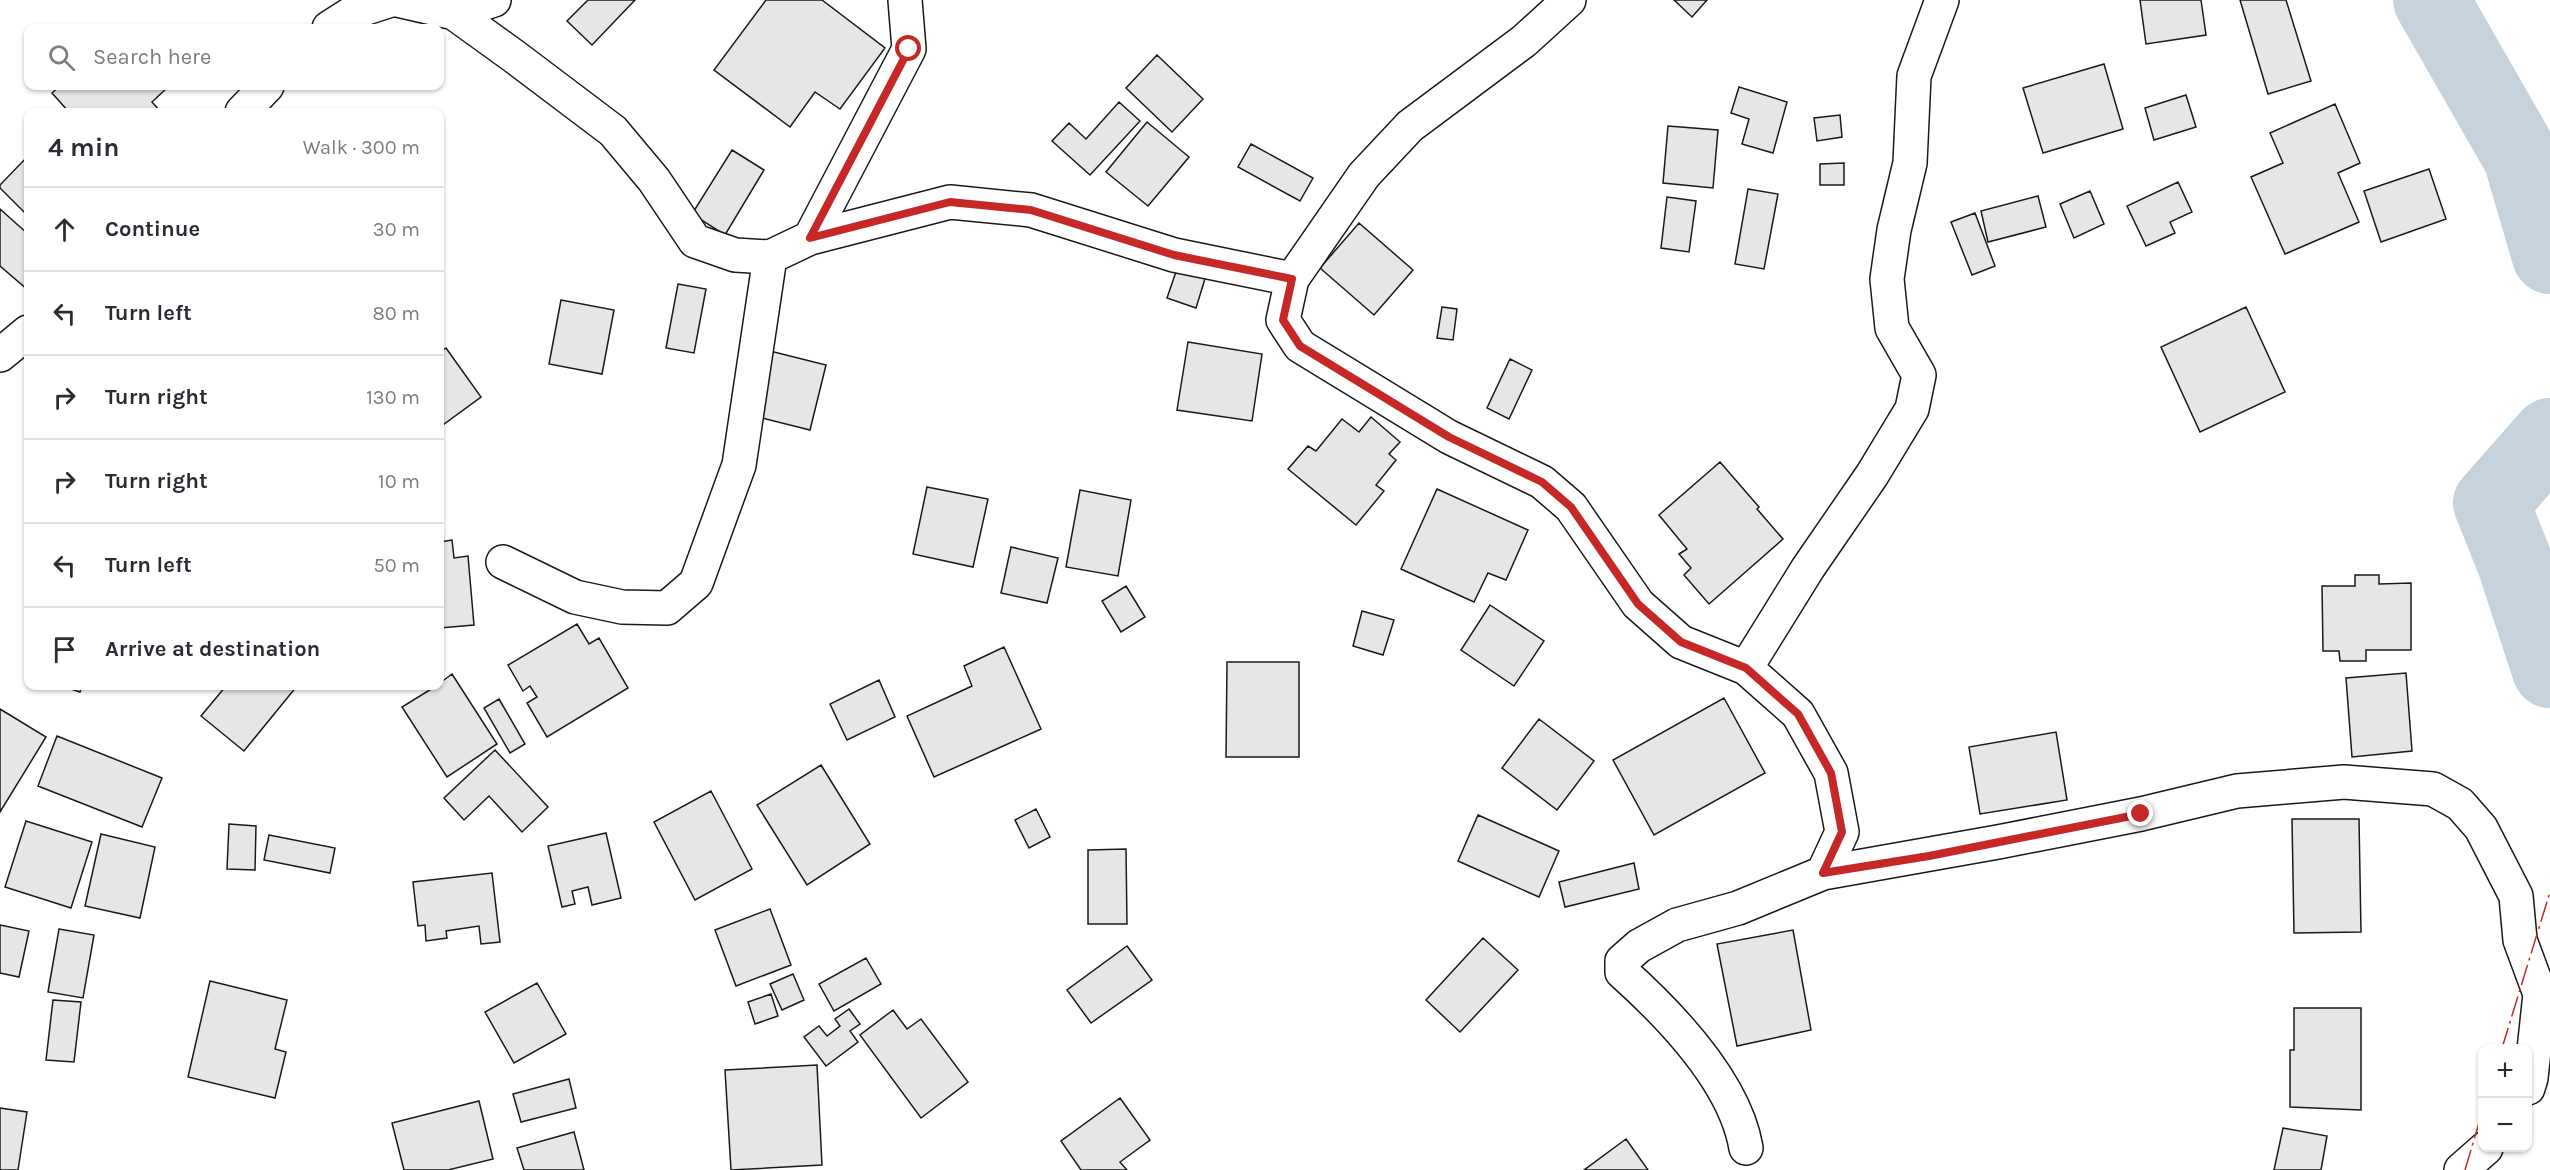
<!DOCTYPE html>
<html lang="en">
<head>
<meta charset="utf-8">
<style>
  :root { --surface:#fff; --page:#f7f7f7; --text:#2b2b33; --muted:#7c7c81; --line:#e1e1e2 }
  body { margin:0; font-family:Karla,sans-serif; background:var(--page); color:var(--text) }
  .controls { position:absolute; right:18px; bottom:18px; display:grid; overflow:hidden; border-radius:12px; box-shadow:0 2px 4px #0004 }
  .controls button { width:54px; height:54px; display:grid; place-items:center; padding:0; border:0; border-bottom:2px solid var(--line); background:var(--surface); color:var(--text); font:30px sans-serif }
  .stop { position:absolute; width:18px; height:18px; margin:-14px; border:4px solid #c62828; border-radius:50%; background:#fff }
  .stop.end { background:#c62828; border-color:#fff; box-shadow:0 2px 6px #0008 }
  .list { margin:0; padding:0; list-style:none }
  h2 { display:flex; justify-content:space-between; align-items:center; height:78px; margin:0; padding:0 24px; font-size:26px }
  h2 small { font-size:20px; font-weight:400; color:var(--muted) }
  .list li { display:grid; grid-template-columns:39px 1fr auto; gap:18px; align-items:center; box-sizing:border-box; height:84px; padding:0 24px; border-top:2px solid var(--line) }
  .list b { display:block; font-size:22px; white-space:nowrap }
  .list em { font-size:20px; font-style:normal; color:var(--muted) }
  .icon { flex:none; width:33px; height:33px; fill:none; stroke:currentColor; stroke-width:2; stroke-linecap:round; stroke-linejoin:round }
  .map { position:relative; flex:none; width:2550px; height:1170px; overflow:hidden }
  .search { position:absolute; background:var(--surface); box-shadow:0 2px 4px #0004; left:24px; top:24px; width:420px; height:66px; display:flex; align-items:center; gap:15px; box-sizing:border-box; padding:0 21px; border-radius:12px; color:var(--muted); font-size:22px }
  .panel { position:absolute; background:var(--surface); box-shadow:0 2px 4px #0004; left:24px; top:108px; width:420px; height:582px; border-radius:12px }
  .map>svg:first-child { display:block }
</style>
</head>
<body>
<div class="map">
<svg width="2550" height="1170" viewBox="0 0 2550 1170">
  <rect width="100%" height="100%" fill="#fff"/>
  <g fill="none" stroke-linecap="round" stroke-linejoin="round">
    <path stroke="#c6d2dc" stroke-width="76" d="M 2431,0 L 2521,157 L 2550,256
      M 2550,436 L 2491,503 L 2515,563 L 2550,670"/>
  </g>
  <path fill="#e6e6e6" stroke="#1a1a1a" stroke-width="1.5" d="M 588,0 L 635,0 L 592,45 L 567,21 Z
    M 766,0 L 822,0 L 885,48 L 840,109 L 815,92 L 790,127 L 714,70 Z
    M 1674,0 L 1707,0 L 1692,17 Z
    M 2140,0 L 2201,0 L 2206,35 L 2146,44 Z
    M 2240,0 L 2286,0 L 2311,81 L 2268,94 Z
    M 1157,55 L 1203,99 L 1172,132 L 1126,88 Z
    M 2104,64 L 2123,129 L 2043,153 L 2023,88 Z
    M 60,86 L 167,86 L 168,87 L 152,102 L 161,112 L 69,112 L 52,93 Z
    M 1739,87 L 1787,102 L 1773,153 L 1742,144 L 1749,119 L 1731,113 Z
    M 2186,95 L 2196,127 L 2154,140 L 2145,108 Z
    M 1119,102 L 1140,121 L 1090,175 L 1052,141 L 1069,123 L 1086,139 Z
    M 2335,104 L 2360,163 L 2338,173 L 2359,222 L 2285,254 L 2251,177 L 2283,163 L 2270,133 Z
    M 1840,115 L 1842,137 L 1817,141 L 1814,118 Z
    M 1147,122 L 1189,157 L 1148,206 L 1106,172 Z
    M 1668,126 L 1718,130 L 1713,188 L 1663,183 Z
    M 1251,144 L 1313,178 L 1300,201 L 1238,167 Z
    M 732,150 L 764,170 L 725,235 L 692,214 Z
    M 28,156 L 28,216 L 0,188 L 0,185 Z
    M 1844,163 L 1844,185 L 1820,185 L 1820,164 Z
    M 2429,169 L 2446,219 L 2381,242 L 2364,191 Z
    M 2178,182 L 2192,212 L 2170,222 L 2175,233 L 2146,246 L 2127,206 Z
    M 1748,189 L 1778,194 L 1764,269 L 1735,264 Z
    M 2090,191 L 2104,224 L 2074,238 L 2060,204 Z
    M 2038,196 L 2046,227 L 1988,242 L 1981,211 Z
    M 1667,197 L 1696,201 L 1689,252 L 1661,248 Z
    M 0,209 L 28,234 L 28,290 L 0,266 Z
    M 1975,213 L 1995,266 L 1972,275 L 1951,222 Z
    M 1359,223 L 1413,270 L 1374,315 L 1320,268 Z
    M 1180,260 L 1208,269 L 1196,308 L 1167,298 Z
    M 678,284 L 706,289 L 694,353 L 666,348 Z
    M 561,300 L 614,310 L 602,374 L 549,364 Z
    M 1442,307 L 1457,309 L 1453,340 L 1437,338 Z
    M 2246,307 L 2285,392 L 2200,432 L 2161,347 Z
    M 1188,342 L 1262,354 L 1252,421 L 1177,410 Z
    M 446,348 L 481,397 L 440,427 L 440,352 Z
    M 766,350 L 826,365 L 810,430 L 750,415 Z
    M 1510,359 L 1532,370 L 1509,419 L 1487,408 Z
    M 1371,417 L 1400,442 L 1389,454 L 1396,460 L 1376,485 L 1384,491 L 1356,525 L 1288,469 L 1308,446 L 1316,451 L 1342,419 L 1359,432 Z
    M 1720,462 L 1759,507 L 1757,509 L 1783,539 L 1709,604 L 1684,575 L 1691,568 L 1679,554 L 1687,549 L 1659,515 Z
    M 927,487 L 988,499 L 973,567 L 913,554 Z
    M 1437,489 L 1528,530 L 1506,580 L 1488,573 L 1474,602 L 1401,569 Z
    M 1080,490 L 1131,500 L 1118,576 L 1066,567 Z
    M 452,540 L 454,558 L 468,556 L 474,625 L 440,628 L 440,542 Z
    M 1011,547 L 1058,558 L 1047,603 L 1001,593 Z
    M 2355,575 L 2379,575 L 2379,584 L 2411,583 L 2411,650 L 2366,650 L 2366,661 L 2340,661 L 2339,651 L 2323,651 L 2322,586 L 2355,586 Z
    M 1126,586 L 1145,617 L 1121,632 L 1102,601 Z
    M 1490,605 L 1544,641 L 1514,686 L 1461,650 Z
    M 1362,611 L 1394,620 L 1383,655 L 1353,646 Z
    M 577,624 L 589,644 L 599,638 L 628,688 L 547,737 L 527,703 L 537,697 L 530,686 L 523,691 L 508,665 Z
    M 1004,647 L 1041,729 L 934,777 L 907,716 L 972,686 L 964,666 Z
    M 1227,662 L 1299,662 L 1299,757 L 1226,757 Z
    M 2406,673 L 2412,751 L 2352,757 L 2346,678 Z
    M 452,674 L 497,744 L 447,777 L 402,707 L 436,686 L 440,686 L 440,683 Z
    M 879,680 L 895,717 L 847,740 L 830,704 Z
    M 62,686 L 82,686 L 80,692 Z
    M 226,686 L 297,686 L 244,751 L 201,716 Z
    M 1724,698 L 1765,773 L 1654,835 L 1613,760 Z
    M 499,699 L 525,744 L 510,753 L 484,708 Z
    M 0,709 L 46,737 L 0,812 Z
    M 1539,719 L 1594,761 L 1557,810 L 1502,768 Z
    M 2056,732 L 2067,800 L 1980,814 L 1969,747 Z
    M 57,736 L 162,778 L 142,827 L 38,786 Z
    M 495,750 L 548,807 L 522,832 L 489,796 L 464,820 L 444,798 Z
    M 821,765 L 870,844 L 807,885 L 757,805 Z
    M 711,791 L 752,869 L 695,900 L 654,822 Z
    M 1036,809 L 1050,837 L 1029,848 L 1015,820 Z
    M 1478,815 L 1559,851 L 1539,897 L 1458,861 Z
    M 2292,819 L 2359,819 L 2361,932 L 2294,933 Z
    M 26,821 L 92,842 L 71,908 L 5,887 Z
    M 229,824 L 256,826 L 255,870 L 227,869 Z
    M 606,833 L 621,898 L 592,905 L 588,887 L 572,891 L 575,904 L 562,907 L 548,846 Z
    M 101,834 L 155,847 L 140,918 L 85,906 Z
    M 269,835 L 335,848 L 330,873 L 264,860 Z
    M 1126,849 L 1127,924 L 1088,924 L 1088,850 Z
    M 1634,863 L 1639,889 L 1565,907 L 1559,882 Z
    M 492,873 L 500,942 L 481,944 L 479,926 L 446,931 L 447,938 L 426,941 L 425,925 L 418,926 L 413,882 Z
    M 770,909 L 791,965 L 736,986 L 715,930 Z
    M 0,925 L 29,931 L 19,977 L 0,973 Z
    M 59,929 L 94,935 L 83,998 L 48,992 Z
    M 1793,930 L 1811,1030 L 1737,1046 L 1717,944 Z
    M 1483,938 L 1518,970 L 1460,1032 L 1426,1000 Z
    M 1127,946 L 1152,980 L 1091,1023 L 1067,990 Z
    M 866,958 L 881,984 L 834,1011 L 819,984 Z
    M 793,974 L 804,1000 L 782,1010 L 770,984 Z
    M 210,981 L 287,1000 L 275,1049 L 286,1052 L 275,1098 L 188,1077 Z
    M 537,983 L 566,1034 L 514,1063 L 485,1012 Z
    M 771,994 L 778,1016 L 755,1024 L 748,1002 Z
    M 53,1000 L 81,1002 L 74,1062 L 46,1060 Z
    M 2294,1008 L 2361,1008 L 2361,1110 L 2290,1107 L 2290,1050 L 2294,1050 Z
    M 849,1009 L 860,1024 L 850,1031 L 858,1042 L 826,1066 L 804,1037 L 819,1026 L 827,1036 L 840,1026 L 835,1019 Z
    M 893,1010 L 907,1029 L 921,1019 L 968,1082 L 921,1118 L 860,1035 Z
    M 817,1065 L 822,1165 L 731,1170 L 725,1070 Z
    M 569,1079 L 576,1108 L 521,1122 L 513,1094 Z
    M 1120,1098 L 1150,1140 L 1120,1162 L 1127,1170 L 1081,1170 L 1061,1141 Z
    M 479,1101 L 493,1159 L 448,1170 L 404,1170 L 392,1123 Z
    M 0,1108 L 27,1112 L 18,1170 L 0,1170 Z
    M 2283,1128 L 2327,1136 L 2321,1170 L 2274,1170 Z
    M 574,1132 L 584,1170 L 524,1170 L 517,1148 Z
    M 1626,1139 L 1648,1170 L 1584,1170 Z"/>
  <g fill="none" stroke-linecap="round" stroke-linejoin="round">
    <g stroke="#1a1a1a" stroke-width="36">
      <path id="street" d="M 397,0 L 454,13 L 515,57 L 613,131 L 654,180 L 695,241 L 735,255 L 770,257 L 810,238 L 950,202 L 1031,210 L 1174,255 L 1292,279
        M 1569,0 L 1524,41 L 1410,126 L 1364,175 L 1292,279 L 1283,320 L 1300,346 L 1449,437 L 1542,482 L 1571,507 L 1638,604 L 1681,642 L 1746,668 L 1798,714 L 1831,773 L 1842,832 L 1823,873 L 1738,908 L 1677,925 L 1639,946 L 1622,961 L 1622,972 C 1671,1016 1735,1082 1746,1148
        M 454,13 L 494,0
        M 329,28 L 354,12 L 391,0
        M 242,112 L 267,86
        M 810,238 L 909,49 L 905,0
        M 0,355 L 28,332
        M 503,562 L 575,597 L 622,607 L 667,608 L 696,583 L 739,465 L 770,257
        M 1746,668 L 1808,568 L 1872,475 L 1912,409 L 1919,375 L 1892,328 L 1887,279 L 1894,230 L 1910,163 L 1914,76 L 1942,0
        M 1823,873 L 1998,842 L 2141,814 L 2237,791 L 2344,782 L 2433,789 L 2460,804 L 2481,828 L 2516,896 L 2520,940 L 2540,994 L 2531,1078 L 2528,1088
        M 2461,1170 L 2486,1148"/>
    </g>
    <use href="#street" stroke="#fff" stroke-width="33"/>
    <path stroke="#c62828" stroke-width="1.5" stroke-dasharray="21 4.5 3 4.5" stroke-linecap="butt" d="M 2502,1048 L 2550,892
      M 2465,1170 L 2482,1113"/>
  </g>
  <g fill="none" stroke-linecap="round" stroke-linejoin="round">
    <path stroke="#c62828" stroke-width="8" d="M 909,49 L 810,238 L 950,202 L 1031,210 L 1174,255 L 1292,279 L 1283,320 L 1300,346 L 1449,437 L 1542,482 L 1571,507 L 1638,604 L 1681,642 L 1746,668 L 1798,714 L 1831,773 L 1842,832 L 1823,873 L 1929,856 L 2141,814"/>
  </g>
</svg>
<div class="controls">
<button>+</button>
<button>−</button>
</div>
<div class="stop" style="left:909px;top:49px"></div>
<div class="stop end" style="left:2141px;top:814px"></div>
<div class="search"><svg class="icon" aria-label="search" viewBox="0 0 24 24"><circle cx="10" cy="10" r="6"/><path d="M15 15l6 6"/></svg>Search here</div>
<section class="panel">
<h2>4 min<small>Walk · 300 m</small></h2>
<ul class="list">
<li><svg class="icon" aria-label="ahead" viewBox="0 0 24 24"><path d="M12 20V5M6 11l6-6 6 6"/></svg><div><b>Continue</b></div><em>30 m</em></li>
<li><svg class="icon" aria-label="left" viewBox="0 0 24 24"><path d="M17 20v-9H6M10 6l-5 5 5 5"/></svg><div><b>Turn left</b></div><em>80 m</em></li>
<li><svg class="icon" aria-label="right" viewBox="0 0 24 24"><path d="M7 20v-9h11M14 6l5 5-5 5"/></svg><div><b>Turn right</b></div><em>130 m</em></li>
<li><svg class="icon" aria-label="right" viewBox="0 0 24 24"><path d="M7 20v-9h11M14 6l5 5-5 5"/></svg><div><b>Turn right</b></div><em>10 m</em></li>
<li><svg class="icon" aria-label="left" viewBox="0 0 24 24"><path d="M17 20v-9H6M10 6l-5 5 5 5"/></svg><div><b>Turn left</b></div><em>50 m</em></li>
<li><svg class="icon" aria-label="arrive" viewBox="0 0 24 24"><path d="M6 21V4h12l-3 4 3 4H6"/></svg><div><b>Arrive at destination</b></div></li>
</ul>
</section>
</div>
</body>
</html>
